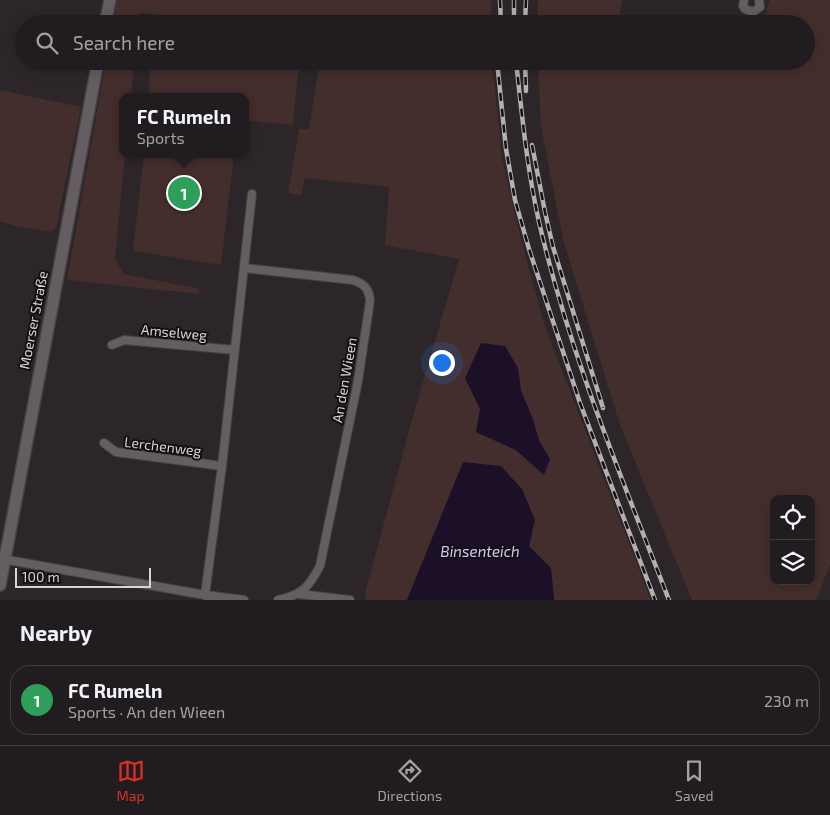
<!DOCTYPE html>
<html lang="en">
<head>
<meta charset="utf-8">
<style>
  :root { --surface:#211c1f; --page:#2d292c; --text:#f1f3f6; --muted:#a2a1a4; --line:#3e3a3d; --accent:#d93025 }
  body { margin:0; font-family:"Exo 2",sans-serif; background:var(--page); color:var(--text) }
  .controls { position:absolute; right:15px; bottom:15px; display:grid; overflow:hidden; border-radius:10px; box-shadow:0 2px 12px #0003 }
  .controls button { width:45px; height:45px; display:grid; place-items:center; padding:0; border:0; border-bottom:1px solid var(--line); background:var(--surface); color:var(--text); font:25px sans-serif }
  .scale { position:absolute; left:15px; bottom:12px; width:136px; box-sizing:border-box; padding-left:5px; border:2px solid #d8d4d6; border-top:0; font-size:14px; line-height:18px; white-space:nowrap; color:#d8d4d6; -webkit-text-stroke:4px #121011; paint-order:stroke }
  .you { position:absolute; left:441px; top:362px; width:18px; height:18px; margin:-12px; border:4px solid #fff; border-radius:50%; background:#1a73e8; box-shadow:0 0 0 8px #1a73e833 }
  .badge { display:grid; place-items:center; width:32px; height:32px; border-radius:50%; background:var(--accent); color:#fff; font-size:16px; font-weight:700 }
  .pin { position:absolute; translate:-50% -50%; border:2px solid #fff; box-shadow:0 1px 5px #0006 }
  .popup { position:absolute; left:119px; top:93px; width:130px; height:65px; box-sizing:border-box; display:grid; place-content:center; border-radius:10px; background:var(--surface); filter:drop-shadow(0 1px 4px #0005); font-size:16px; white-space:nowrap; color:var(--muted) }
  .popup b { font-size:19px; color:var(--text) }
  .popup::after { content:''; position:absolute; left:50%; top:100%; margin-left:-10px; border:10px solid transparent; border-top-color:var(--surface) }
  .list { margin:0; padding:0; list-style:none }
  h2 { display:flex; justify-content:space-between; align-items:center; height:65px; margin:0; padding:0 20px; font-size:21px }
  h2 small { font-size:16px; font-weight:400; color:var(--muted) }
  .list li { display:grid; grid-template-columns:32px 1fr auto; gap:15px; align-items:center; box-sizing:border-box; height:70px; margin:0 10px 10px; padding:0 10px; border:1px solid var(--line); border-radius:20px }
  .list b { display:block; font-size:19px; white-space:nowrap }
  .list p { margin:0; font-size:16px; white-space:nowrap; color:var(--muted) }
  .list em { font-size:16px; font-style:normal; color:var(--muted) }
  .icon { flex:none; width:28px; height:28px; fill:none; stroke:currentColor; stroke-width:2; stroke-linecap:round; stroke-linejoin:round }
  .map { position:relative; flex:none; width:830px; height:600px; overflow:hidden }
  .search { position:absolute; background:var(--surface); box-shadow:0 2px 12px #0003; left:15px; right:15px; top:15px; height:55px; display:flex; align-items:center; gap:12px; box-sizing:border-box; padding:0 18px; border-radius:28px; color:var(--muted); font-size:19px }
  .sheet { height:145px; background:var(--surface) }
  nav { display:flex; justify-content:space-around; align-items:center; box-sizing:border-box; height:70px; border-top:1px solid var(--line); background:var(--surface); font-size:14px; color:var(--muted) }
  nav a { display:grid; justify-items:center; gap:2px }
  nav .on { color:var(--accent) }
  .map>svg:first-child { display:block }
</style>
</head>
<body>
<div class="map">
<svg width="830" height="600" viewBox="0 0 830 600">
  <rect width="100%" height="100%" fill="#2c2629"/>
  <path fill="#442e2d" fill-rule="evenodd" d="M 117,0 L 491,0 L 491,24 L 243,24 L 139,13 L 138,24 L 113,24 Z
    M 538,0 L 622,0 L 618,24 L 538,24 Z
    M 770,0 L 830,0 L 830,565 L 816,600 L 692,600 L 620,425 L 564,243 L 541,127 L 538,61 L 613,61 L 612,66 L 614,67 L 616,61 L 806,61 L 806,24 L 762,24 ZM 774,499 L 811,499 L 811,581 L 774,581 Z
    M 106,61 L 134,61 L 131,97 L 123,97 L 123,154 L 125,154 L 115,259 L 124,274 L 200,289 L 199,294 L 67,280 Z
    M 151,61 L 299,61 L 293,125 L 245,120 L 245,97 L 148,97 Z
    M 320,61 L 492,61 L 502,158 L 521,239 L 544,324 L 651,600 L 554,600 L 551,568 L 529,546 L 535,520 L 464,462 L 407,600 L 365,600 L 366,590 L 413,416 L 459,259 L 385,245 L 389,187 L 305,178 L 301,196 L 288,193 L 299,129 L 309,129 ZM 518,368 L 521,391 L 533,419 L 539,441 L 550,458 L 544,474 L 516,450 L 476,432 L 480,409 Z
    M 0,90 L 81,107 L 56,228 L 51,232 L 14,226 L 0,221 Z
    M 144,154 L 234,154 L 221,265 L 133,251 Z"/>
  <path fill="#1b1028" d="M 481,343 L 505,346 L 518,368 L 521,391 L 533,419 L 539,441 L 550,459 L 544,475 L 516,450 L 476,432 L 480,409 L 465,378 Z
    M 463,462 L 501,466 L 522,489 L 535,520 L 529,546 L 551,568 L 554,600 L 407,600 Z"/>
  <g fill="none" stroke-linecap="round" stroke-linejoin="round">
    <g stroke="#474245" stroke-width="10">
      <path id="street" d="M 744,0 L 743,6 L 745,9 L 753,12 L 760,7 L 759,0
        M 244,268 L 353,280 C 364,284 369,288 370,301 L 358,381 L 320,566 C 309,587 302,595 278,600
        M 112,345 L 124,340 L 235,350
        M 104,443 L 116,452 L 222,466
        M 2,559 L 205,595 L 208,598
        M 299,594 L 350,600
        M 244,600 L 205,595 L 222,466 L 252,194"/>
    </g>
    <g stroke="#474245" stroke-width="14">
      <path id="secondary" d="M 105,24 L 110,0
        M 0,585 L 98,61"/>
    </g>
    <use href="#street" stroke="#645d61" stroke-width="8"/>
    <use href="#secondary" stroke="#645d61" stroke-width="11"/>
    <g stroke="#b4b0b2" stroke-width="4.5">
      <path id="rail" d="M 500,0 L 501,24
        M 514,0 L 514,24
        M 525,24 L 526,0
        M 497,61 L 506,149 L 515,200 L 529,249 L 580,403 L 655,600
        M 516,61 C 522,115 527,169 539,222 C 569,352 621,476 669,600
        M 525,61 L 526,91
        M 532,145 L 545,212 L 553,247 L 603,408"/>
    </g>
    <use href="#rail" stroke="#121011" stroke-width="2.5" stroke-dasharray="8" stroke-linecap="butt"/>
  </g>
  <g text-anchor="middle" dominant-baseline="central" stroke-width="4" stroke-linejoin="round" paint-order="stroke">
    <g font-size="14" fill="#d8d4d6" stroke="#121011">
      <text transform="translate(33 320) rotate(-79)">Moerser Straße</text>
      <text transform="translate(174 332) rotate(5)">Amselweg</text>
      <text transform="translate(344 380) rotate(-80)">An den Wieen</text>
      <text transform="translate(163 446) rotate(7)">Lerchenweg</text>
    </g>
    <g font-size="15" font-style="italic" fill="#d8c3fa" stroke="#121011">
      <text x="480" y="551">Binsenteich</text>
    </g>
  </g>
</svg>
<div class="controls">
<button><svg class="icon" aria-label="locate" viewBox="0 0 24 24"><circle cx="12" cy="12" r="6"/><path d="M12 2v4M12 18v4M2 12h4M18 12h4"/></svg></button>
<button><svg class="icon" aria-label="layers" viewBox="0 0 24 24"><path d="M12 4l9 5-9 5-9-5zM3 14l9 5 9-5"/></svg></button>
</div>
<div class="scale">100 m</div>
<div class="you"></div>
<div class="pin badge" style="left:184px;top:193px;background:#2e9e5b">1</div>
<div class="popup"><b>FC Rumeln</b>Sports</div>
<div class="search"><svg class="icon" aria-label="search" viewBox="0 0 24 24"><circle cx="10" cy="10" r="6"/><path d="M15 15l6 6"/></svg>Search here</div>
</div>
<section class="sheet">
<h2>Nearby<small></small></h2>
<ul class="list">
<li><span class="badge" style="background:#2e9e5b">1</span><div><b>FC Rumeln</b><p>Sports · An den Wieen</p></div><em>230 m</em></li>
</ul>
</section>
<nav>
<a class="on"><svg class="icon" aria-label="map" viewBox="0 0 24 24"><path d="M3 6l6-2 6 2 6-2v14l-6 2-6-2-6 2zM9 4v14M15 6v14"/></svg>Map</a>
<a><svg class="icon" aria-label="directions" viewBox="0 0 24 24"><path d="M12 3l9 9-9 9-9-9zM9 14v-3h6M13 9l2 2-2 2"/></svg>Directions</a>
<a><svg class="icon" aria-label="saved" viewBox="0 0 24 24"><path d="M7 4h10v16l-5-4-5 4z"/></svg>Saved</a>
</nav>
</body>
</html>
